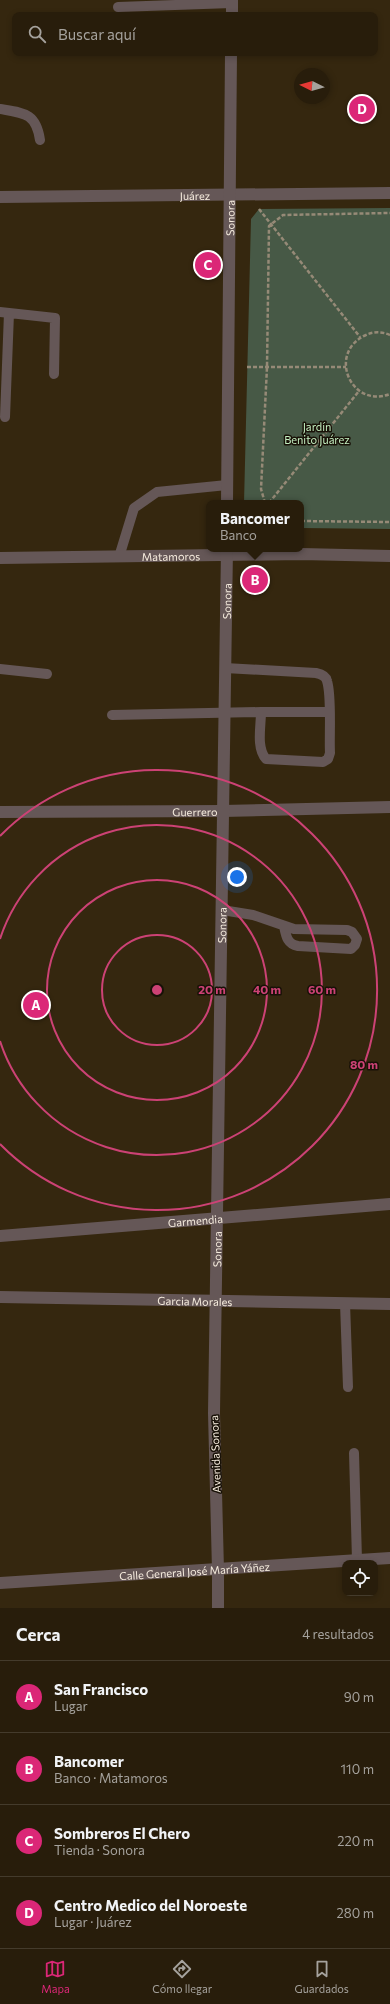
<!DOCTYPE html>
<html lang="es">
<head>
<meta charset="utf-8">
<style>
  :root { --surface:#281d0b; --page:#302614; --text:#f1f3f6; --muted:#a5a29d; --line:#443b2c; --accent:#db2777 }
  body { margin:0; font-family:Commissioner,sans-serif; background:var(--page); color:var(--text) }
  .controls { position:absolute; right:12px; bottom:12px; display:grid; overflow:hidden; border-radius:8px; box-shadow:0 2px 6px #0003 }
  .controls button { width:36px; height:36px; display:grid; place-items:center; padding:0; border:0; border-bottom:1px solid var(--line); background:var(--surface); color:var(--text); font:20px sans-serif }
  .compass { position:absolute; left:294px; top:68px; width:36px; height:36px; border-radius:50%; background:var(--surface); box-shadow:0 2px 6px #0003; rotate:275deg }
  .you { position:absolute; left:237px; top:877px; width:14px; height:14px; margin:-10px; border:3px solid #fff; border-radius:50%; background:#1a73e8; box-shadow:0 0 0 6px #1a73e833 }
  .badge { display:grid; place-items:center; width:26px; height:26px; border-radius:50%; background:var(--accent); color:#fff; font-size:13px; font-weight:700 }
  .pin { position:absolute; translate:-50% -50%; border:2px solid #fff; box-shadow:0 1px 4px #0006 }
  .popup { position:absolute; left:206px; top:500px; width:98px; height:52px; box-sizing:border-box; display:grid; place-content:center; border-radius:8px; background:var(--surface); filter:drop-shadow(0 1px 3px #0005); font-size:13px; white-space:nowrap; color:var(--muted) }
  .popup b { font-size:15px; color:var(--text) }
  .popup::after { content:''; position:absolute; left:50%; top:100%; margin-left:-8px; border:8px solid transparent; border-top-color:var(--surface) }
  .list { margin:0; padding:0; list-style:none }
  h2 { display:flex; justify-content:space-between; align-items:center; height:52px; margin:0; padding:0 16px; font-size:17px }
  h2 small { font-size:13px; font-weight:400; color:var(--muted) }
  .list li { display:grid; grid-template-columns:26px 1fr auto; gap:12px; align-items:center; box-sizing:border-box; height:72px; padding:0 16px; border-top:1px solid var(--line) }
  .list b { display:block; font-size:15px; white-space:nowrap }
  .list p { margin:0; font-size:13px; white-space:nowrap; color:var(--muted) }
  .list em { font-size:13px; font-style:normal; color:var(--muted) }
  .icon { flex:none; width:22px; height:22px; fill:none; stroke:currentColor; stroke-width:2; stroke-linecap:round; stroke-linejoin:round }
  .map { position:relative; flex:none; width:390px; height:1608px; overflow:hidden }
  .search { position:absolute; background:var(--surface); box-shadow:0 2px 6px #0003; left:12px; right:12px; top:12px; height:44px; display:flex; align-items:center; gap:10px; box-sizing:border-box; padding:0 14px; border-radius:8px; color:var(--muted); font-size:15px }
  .sheet { height:340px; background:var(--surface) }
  nav { display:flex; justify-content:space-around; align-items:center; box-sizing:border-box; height:56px; border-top:1px solid var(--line); background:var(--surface); font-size:11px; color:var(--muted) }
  nav a { display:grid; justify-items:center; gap:2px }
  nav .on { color:var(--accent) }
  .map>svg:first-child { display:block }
</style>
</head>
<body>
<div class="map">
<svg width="390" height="1608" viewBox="0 0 390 1608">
  <rect width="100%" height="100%" fill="#35270f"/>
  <path fill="#475946" d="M 390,208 L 390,529 L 301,528 L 301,503 L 244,503 L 251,219 L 259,209 Z"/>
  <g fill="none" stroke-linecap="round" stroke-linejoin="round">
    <path stroke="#968a77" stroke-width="2.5" stroke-dasharray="4 2" stroke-linecap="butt" d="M 259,209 L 360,337
      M 390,335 C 383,332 374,331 366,335 C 327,352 350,409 390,394
      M 247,367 L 346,367
      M 265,503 L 261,489 L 267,367 L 269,226 L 283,215 L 390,213
      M 269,503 L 359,391
      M 301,521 L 390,522"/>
    <path stroke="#655757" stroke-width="10" d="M 118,7 L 232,3
      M 0,109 C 24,113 36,113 40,140
      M 0,312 L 55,318 L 54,374
      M 5,417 L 9,313
      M 119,557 L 134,508 L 157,492 L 227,485
      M 225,668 L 316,673 C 321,674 326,676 327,681 C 332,696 329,736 330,753 L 328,759 L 323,762 L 266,759 C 256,748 261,726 261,712 L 329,712
      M 0,669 L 47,674
      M 112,715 L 261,712
      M 222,910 L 253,915 L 294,929 L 347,930 L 352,932 L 357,939 L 355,945 L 351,949 L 298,946 C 287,944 286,936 284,926
      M 345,1303 L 348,1387
      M 354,1453 L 357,1560"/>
    <g stroke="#655757" stroke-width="12">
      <path d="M 232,15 L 232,0"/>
      <path id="s1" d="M 0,197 L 390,193"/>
      <path id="s2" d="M 227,503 L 231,53"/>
      <path id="s3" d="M 0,558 L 301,554 L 390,556"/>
      <path id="s4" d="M 0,812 L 223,811 L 390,807"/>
      <path id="s5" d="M 0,1236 L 390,1204"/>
      <path id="s6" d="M 0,1297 L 390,1304"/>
      <path id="s7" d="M 0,1583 L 390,1558"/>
      <path id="s8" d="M 218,1608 L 218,1570 L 214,1413 L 227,549"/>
    </g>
  </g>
  <g fill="none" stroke="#cc4275" stroke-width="2">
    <circle cx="157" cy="990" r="55"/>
    <circle cx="157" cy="990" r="110"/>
    <path d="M0 939A165 165 0 1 1 0 1041"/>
    <path d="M0 836A220 220 0 1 1 0 1144"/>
  </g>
  <g text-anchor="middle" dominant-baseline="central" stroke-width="3" stroke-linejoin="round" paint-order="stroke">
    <g font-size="11" fill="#f6ecde" stroke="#181107">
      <text stroke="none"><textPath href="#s1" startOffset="195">Juárez</textPath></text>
      <text stroke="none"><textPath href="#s2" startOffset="285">Sonora</textPath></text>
      <text stroke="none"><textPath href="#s3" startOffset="171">Matamoros</textPath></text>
      <text stroke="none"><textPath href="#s8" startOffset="1007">Sonora</textPath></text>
      <text stroke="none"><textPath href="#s4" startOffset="195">Guerrero</textPath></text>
      <text stroke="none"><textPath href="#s8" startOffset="683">Sonora</textPath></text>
      <text stroke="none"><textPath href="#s5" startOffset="196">Garmendia</textPath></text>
      <text stroke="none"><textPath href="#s8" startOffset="359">Sonora</textPath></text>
      <text stroke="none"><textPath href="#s6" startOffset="195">Garcia Morales</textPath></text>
      <text transform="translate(215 1454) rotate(-92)">Avenida Sonora</text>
      <text stroke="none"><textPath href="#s7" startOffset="195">Calle General José María Yáñez</textPath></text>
    </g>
    <g font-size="11" fill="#c5f0c2" stroke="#181107">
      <text x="317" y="426">Jardín<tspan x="317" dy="13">Benito Juárez</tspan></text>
    </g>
  </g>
  <circle cx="157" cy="990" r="6" fill="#cc4275" stroke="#181107" stroke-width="2"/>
  <g font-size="12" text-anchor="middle" font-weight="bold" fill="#cc4275" stroke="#181107" stroke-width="3" stroke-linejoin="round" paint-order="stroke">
    <text x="212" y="994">20 m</text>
    <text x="267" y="994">40 m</text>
    <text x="322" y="994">60 m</text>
    <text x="364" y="1069">80 m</text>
  </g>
</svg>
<div class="controls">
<button><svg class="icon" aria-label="locate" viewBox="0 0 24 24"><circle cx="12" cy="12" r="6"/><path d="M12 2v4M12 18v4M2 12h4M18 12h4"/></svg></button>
</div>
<svg class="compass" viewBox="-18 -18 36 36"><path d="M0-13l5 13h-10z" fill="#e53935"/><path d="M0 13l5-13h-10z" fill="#a5a29d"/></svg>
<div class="you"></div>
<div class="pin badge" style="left:36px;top:1005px">A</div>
<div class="pin badge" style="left:255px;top:580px">B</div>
<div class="popup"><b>Bancomer</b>Banco</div>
<div class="pin badge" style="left:208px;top:265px">C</div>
<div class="pin badge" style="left:362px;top:109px">D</div>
<div class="search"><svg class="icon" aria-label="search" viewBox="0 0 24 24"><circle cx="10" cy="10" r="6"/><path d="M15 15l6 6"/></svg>Buscar aquí</div>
</div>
<section class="sheet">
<h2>Cerca<small>4 resultados</small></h2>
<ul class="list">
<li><span class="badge">A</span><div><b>San Francisco</b><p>Lugar</p></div><em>90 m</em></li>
<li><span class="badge">B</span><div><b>Bancomer</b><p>Banco · Matamoros</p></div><em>110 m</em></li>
<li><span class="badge">C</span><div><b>Sombreros El Chero</b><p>Tienda · Sonora</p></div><em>220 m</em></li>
<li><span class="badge">D</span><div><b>Centro Medico del Noroeste</b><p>Lugar · Juárez</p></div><em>280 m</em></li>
</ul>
</section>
<nav>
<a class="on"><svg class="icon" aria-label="map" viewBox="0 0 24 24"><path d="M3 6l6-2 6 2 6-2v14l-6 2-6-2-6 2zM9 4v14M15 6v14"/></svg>Mapa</a>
<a><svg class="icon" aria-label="directions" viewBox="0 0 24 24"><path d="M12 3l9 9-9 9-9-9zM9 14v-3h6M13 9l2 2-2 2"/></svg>Cómo llegar</a>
<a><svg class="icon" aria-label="saved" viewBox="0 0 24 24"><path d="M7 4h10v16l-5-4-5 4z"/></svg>Guardados</a>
</nav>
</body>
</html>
